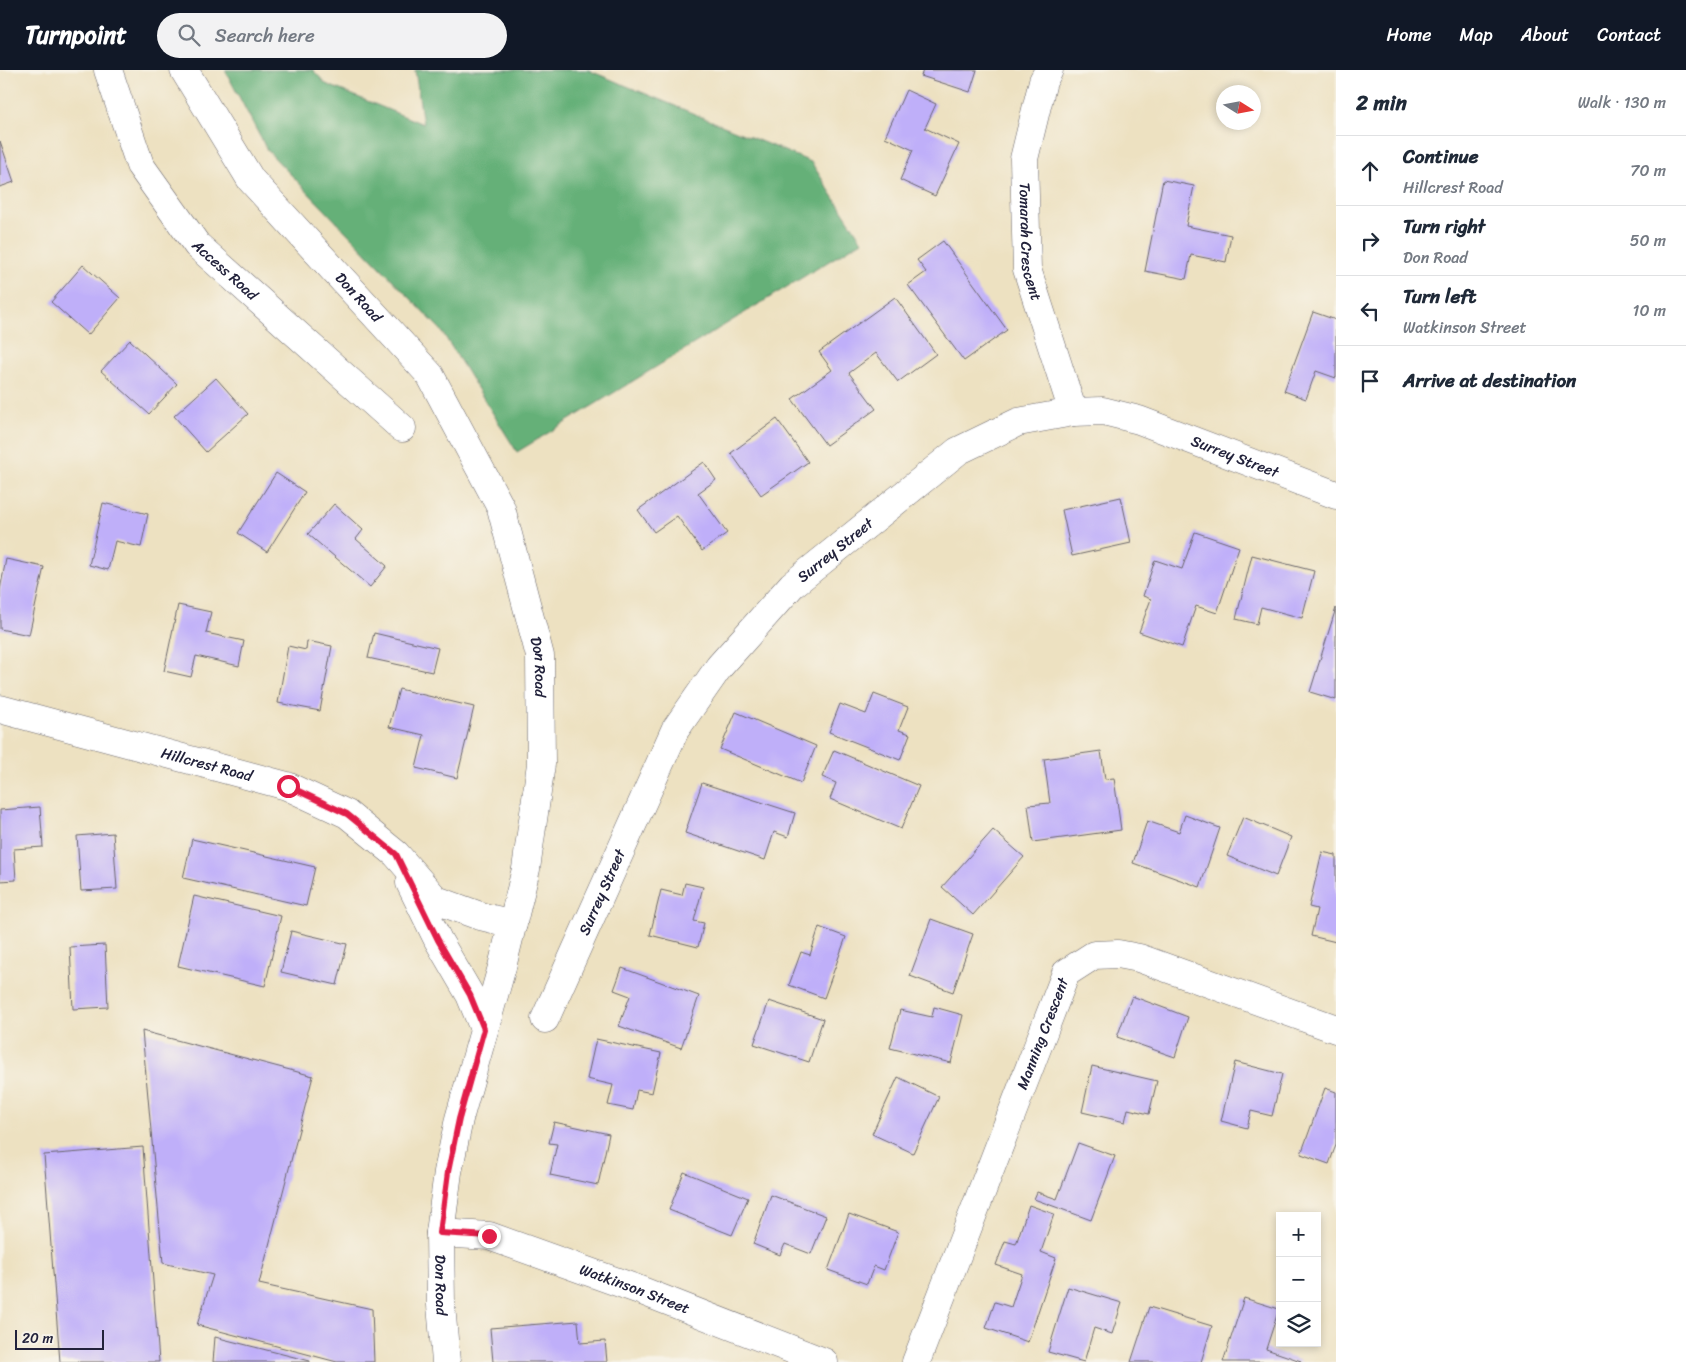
<!DOCTYPE html>
<html lang="en">
<head>
<meta charset="utf-8">
<style>
  :root { --surface:#fff; --page:#f2f2f3; --text:#1f2937; --muted:#747a83; --line:#e0e1e3; --accent:#111827 }
  body { margin:0; font-family:Sriracha,sans-serif; background:var(--page); color:var(--text) }
  .controls { position:absolute; right:15px; bottom:15px; display:grid; overflow:hidden; border-radius:0px; box-shadow:0 2px 8px #0003 }
  .controls button { width:45px; height:45px; display:grid; place-items:center; padding:0; border:0; border-bottom:1px solid var(--line); background:var(--surface); color:var(--text); font:25px sans-serif }
  .compass { position:absolute; left:1216px; top:15px; width:45px; height:45px; border-radius:50%; background:var(--surface); box-shadow:0 2px 8px #0003; rotate:101deg }
  .scale { position:absolute; left:15px; bottom:12px; width:89px; box-sizing:border-box; padding-left:5px; border:2px solid #22223b; border-top:0; font-size:14px; line-height:18px; white-space:nowrap; color:#22223b; -webkit-text-stroke:4px #f7f3e8; paint-order:stroke }
  .stop { position:absolute; width:15px; height:15px; margin:-11px; border:4px solid #e11d48; border-radius:50%; background:#fff }
  .stop.end { background:#e11d48; border-color:#fff; box-shadow:0 1px 5px #0008 }
  .list { margin:0; padding:0; list-style:none }
  h2 { display:flex; justify-content:space-between; align-items:center; height:65px; margin:0; padding:0 20px; font-size:21px }
  h2 small { font-size:16px; font-weight:400; color:var(--muted) }
  .list li { display:grid; grid-template-columns:32px 1fr auto; gap:15px; align-items:center; box-sizing:border-box; height:70px; padding:0 20px; border-top:1px solid var(--line) }
  .list b { display:block; font-size:19px; white-space:nowrap }
  .list p { margin:0; font-size:16px; white-space:nowrap; color:var(--muted) }
  .list em { font-size:16px; font-style:normal; color:var(--muted) }
  .icon { flex:none; width:28px; height:28px; fill:none; stroke:currentColor; stroke-width:2; stroke-linecap:round; stroke-linejoin:round }
  .map { position:relative; flex:none; width:1336px; height:1292px; overflow:hidden }
  header { display:flex; align-items:center; gap:30px; box-sizing:border-box; height:70px; padding:0 25px; background:var(--accent); color:#fff }
  header strong { font-size:24px }
  nav { display:flex; gap:28px; margin-inline-start:auto; font-size:18px }
  .search { width:350px; height:45px; background:var(--page); display:flex; align-items:center; gap:12px; box-sizing:border-box; padding:0 18px; border-radius:28px; color:var(--muted); font-size:19px }
  main { display:flex }
  aside { flex:1; background:var(--surface) }
  .map>svg:first-child { display:block }
</style>
</head>
<body>
<header>
<strong>Turnpoint</strong>
<div class="search"><svg class="icon" aria-label="search" viewBox="0 0 24 24"><circle cx="10" cy="10" r="6"/><path d="M15 15l6 6"/></svg>Search here</div>
<nav><a>Home</a><a>Map</a><a>About</a><a>Contact</a></nav>
</header>
<main>
<div class="map">
<svg width="1336" height="1292" viewBox="0 0 1336 1292">
  <rect width="100%" height="100%" fill="#f7f3e8"/>
  <filter id="ink" filterUnits="userSpaceOnUse"><feTurbulence type="fractalNoise" baseFrequency=".02" numOctaves="2"/><feDisplacementMap in="SourceGraphic" scale="10" xChannelSelector="R" yChannelSelector="G"/><feConvolveMatrix kernelMatrix="1 2 1 2 8 2 1 2 1" color-interpolation-filters="sRGB"/></filter>
  <filter id="wash" filterUnits="userSpaceOnUse"><feTurbulence type="fractalNoise" baseFrequency=".0096" numOctaves="4" result="noise"/><feDisplacementMap in="SourceGraphic" scale="20" xChannelSelector="R" yChannelSelector="G"/><feGaussianBlur stdDeviation="1.12" result="paint"/><feColorMatrix in="noise" values="0 0 0 0 0 0 0 0 0 0 0 0 0 0 0 0 0 1.4 0 .05"/><feComposite in="paint" operator="in"/></filter>
  <g filter="url(#wash)">
    <rect width="100%" height="100%" fill="#ede1c1"/>
    <path fill="#65b078" stroke="#44695a" d="M 225,0 L 313,0 L 326,14 L 423,54 L 415,0 L 588,0 L 811,92 L 862,171 L 517,382 L 441,260 L 267,80 Z"/>
    <g id="blocks">
      <path fill="#bfaff9" d="M 923,0 L 977,0 L 970,22 L 921,6 Z
        M 906,20 L 936,34 L 925,58 L 959,74 L 935,126 L 900,110 L 913,80 L 885,67 Z
        M 0,71 L 14,112 L 0,117 Z
        M 1163,110 L 1194,116 L 1186,156 L 1231,165 L 1226,192 L 1191,185 L 1186,209 L 1145,201 Z
        M 943,171 L 1007,260 L 964,291 L 908,215 L 926,202 L 917,190 Z
        M 83,195 L 120,228 L 88,265 L 51,232 Z
        M 895,227 L 936,284 L 898,312 L 876,283 L 849,303 L 876,339 L 826,375 L 792,329 L 832,300 L 819,282 Z
        M 1313,242 L 1336,250 L 1336,308 L 1316,301 L 1306,329 L 1284,321 Z
        M 130,270 L 177,314 L 149,344 L 101,301 Z
        M 216,308 L 248,344 L 206,382 L 174,346 Z
        M 777,349 L 808,392 L 761,425 L 731,383 Z
        M 704,392 L 716,410 L 698,423 L 727,463 L 702,481 L 677,446 L 654,462 L 638,440 Z
        M 276,403 L 305,422 L 267,482 L 238,463 Z
        M 1121,427 L 1131,473 L 1072,486 L 1062,440 Z
        M 103,433 L 148,444 L 141,477 L 115,471 L 108,500 L 89,495 Z
        M 334,434 L 363,460 L 356,469 L 387,496 L 370,517 L 308,464 Z
        M 1195,462 L 1239,477 L 1217,543 L 1196,536 L 1182,577 L 1139,562 L 1151,529 L 1143,526 L 1155,490 L 1182,499 Z
        M 1252,485 L 1314,501 L 1302,548 L 1261,537 L 1257,554 L 1236,549 Z
        M 6,489 L 44,497 L 29,565 L 0,559 L 0,520 Z
        M 178,535 L 211,542 L 206,563 L 244,571 L 239,596 L 196,586 L 191,607 L 164,601 Z
        M 1336,538 L 1336,630 L 1310,622 Z
        M 374,563 L 438,578 L 432,602 L 368,588 Z
        M 307,571 L 332,576 L 320,641 L 278,633 L 288,576 L 306,580 Z
        M 399,619 L 474,637 L 457,708 L 416,698 L 424,665 L 389,657 Z
        M 874,624 L 908,637 L 899,660 L 910,664 L 900,690 L 829,662 L 840,634 L 866,644 Z
        M 736,642 L 816,676 L 801,713 L 720,679 Z
        M 834,680 L 919,716 L 901,759 L 830,729 L 836,713 L 822,707 Z
        M 1101,681 L 1105,709 L 1114,708 L 1121,760 L 1033,772 L 1028,735 L 1050,733 L 1044,689 Z
        M 702,713 L 795,743 L 788,767 L 774,762 L 765,790 L 685,763 Z
        M 40,737 L 43,777 L 14,779 L 16,810 L 0,811 L 0,740 Z
        M 1185,745 L 1220,758 L 1200,817 L 1133,793 L 1147,751 L 1179,762 Z
        M 1243,747 L 1291,767 L 1276,806 L 1227,786 Z
        M 993,760 L 1024,787 L 973,845 L 942,817 Z
        M 113,763 L 117,819 L 81,821 L 77,766 Z
        M 192,769 L 315,797 L 306,836 L 183,808 Z
        M 1322,782 L 1336,785 L 1336,872 L 1311,866 L 1317,839 L 1309,837 Z
        M 685,813 L 703,817 L 694,851 L 704,853 L 698,877 L 650,865 L 661,820 L 682,825 Z
        M 194,826 L 281,846 L 265,916 L 178,896 Z
        M 931,849 L 973,864 L 953,922 L 910,906 Z
        M 819,857 L 846,867 L 824,928 L 789,915 L 801,882 L 810,885 Z
        M 291,861 L 347,874 L 337,915 L 281,902 Z
        M 105,875 L 108,937 L 73,939 L 70,877 Z
        M 622,898 L 699,926 L 681,978 L 619,956 L 630,926 L 614,920 Z
        M 1132,926 L 1188,947 L 1175,987 L 1117,967 Z
        M 769,931 L 823,949 L 809,992 L 754,974 Z
        M 934,937 L 963,945 L 951,993 L 890,978 L 900,940 L 932,947 Z
        M 142,961 L 313,1006 L 259,1214 L 372,1239 L 374,1292 L 337,1292 L 197,1255 L 213,1205 L 163,1193 Z
        M 596,969 L 661,983 L 652,1023 L 637,1020 L 633,1040 L 608,1035 L 613,1015 L 587,1009 Z
        M 1235,992 L 1282,1004 L 1272,1046 L 1251,1041 L 1247,1058 L 1221,1051 Z
        M 1092,996 L 1157,1011 L 1149,1044 L 1128,1039 L 1125,1052 L 1082,1042 Z
        M 898,1007 L 939,1027 L 913,1083 L 872,1064 Z
        M 1325,1018 L 1336,1022 L 1336,1075 L 1329,1094 L 1301,1084 Z
        M 554,1052 L 609,1064 L 598,1115 L 550,1105 L 557,1074 L 549,1073 Z
        M 1078,1073 L 1115,1086 L 1091,1150 L 1034,1129 L 1037,1122 L 1057,1129 Z
        M 143,1077 L 159,1292 L 60,1292 L 44,1085 Z
        M 684,1102 L 748,1128 L 732,1165 L 669,1140 Z
        M 771,1125 L 826,1146 L 811,1184 L 785,1174 L 780,1185 L 753,1174 Z
        M 1029,1135 L 1054,1144 L 1041,1182 L 1056,1188 L 1028,1272 L 986,1258 L 995,1232 L 1011,1237 L 1022,1204 L 996,1195 L 1005,1171 L 1016,1174 Z
        M 849,1144 L 898,1162 L 884,1200 L 874,1196 L 867,1214 L 828,1200 Z
        M 1068,1217 L 1122,1233 L 1112,1264 L 1094,1258 L 1084,1292 L 1048,1282 Z
        M 1244,1228 L 1279,1239 L 1266,1279 L 1301,1291 L 1301,1292 L 1223,1292 Z
        M 1149,1237 L 1212,1256 L 1201,1292 L 1131,1292 Z
        M 578,1251 L 580,1273 L 605,1271 L 607,1292 L 493,1292 L 490,1258 Z
        M 215,1267 L 310,1291 L 310,1292 L 213,1292 Z"/>
    </g>
  </g>
  <g filter="url(#ink)">
    <use href="#blocks" fill-opacity="0" stroke="#69656a" stroke-width="1"/>
    <g fill="none" stroke-linecap="round" stroke-linejoin="round">
      <g stroke="#69656a" stroke-width="29">
        <g id="minor">
          <path id="s1" d="M 108,0 L 140,95 L 197,175 L 402,358"/>
          <path id="s2" d="M 1049,0 L 1043,11 L 1024,89 L 1027,199 L 1073,342"/>
          <path id="s3" d="M 0,639 L 287,716 L 347,744 L 396,784 L 436,830 L 480,846 L 513,854"/>
          <path d="M 410,813 L 438,870 L 470,925 L 484,959"/>
          <path id="s4" d="M 545,949 L 675,660 L 719,597 L 792,515 L 958,381 L 1018,352 L 1073,342 L 1103,341 L 1139,350 L 1336,425"/>
          <path id="s5" d="M 916,1292 L 1066,903 L 1094,885 L 1118,884 L 1139,888 L 1336,959"/>
        </g>
      </g>
      <g stroke="#69656a" stroke-width="29">
        <g id="tertiary">
          <path id="s6" d="M 440,1163 L 489,1166 L 637,1219 L 824,1292"/>
        </g>
      </g>
      <g stroke="#69656a" stroke-width="29">
        <g id="secondary">
          <path id="s7" d="M 184,0 L 251,110 L 430,305 L 501,438 L 540,586 L 541,694 L 526,799 L 502,897 L 459,1049 L 448,1102 L 440,1163 L 441,1235 L 446,1292"/>
        </g>
      </g>
      <use href="#minor" stroke="#fff" stroke-width="28"/>
      <use href="#tertiary" stroke="#fff" stroke-width="28"/>
      <use href="#secondary" stroke="#fff" stroke-width="28"/>
    </g>
  </g>
  <g fill="none" stroke-linecap="round" stroke-linejoin="round" filter="url(#ink)">
    <path stroke="#e11d48" stroke-width="6" d="M 288,716 L 347,744 L 396,784 L 438,870 L 470,925 L 484,959 L 459,1049 L 448,1102 L 440,1163 L 489,1166"/>
  </g>
  <g text-anchor="middle" dominant-baseline="central" stroke-width="5" stroke-linejoin="round" paint-order="stroke">
    <g font-size="15" fill="#22223b" stroke="#f7f3e8">
      <text stroke="none"><textPath href="#s2" startOffset="176">Tomarah Crescent</textPath></text>
      <text stroke="none"><textPath href="#s1" startOffset="236">Access Road</textPath></text>
      <text stroke="none"><textPath href="#s7" startOffset="288">Don Road</textPath></text>
      <text stroke="none"><textPath href="#s4" startOffset="1009">Surrey Street</textPath></text>
      <text stroke="none"><textPath href="#s4" startOffset="559">Surrey Street</textPath></text>
      <text stroke="none"><textPath href="#s7" startOffset="708">Don Road</textPath></text>
      <text stroke="none"><textPath href="#s3" startOffset="214">Hillcrest Road</textPath></text>
      <text stroke="none"><textPath href="#s4" startOffset="139">Surrey Street</textPath></text>
      <text stroke="none"><textPath href="#s5" startOffset="352">Manning Crescent</textPath></text>
      <text stroke="none"><textPath href="#s7" startOffset="1338">Don Road</textPath></text>
      <text stroke="none"><textPath href="#s6" startOffset="204">Watkinson Street</textPath></text>
    </g>
  </g>
</svg>
<div class="controls">
<button>+</button>
<button>−</button>
<button><svg class="icon" aria-label="layers" viewBox="0 0 24 24"><path d="M12 4l9 5-9 5-9-5zM3 14l9 5 9-5"/></svg></button>
</div>
<svg class="compass" viewBox="-18 -18 36 36"><path d="M0-13l5 13h-10z" fill="#e53935"/><path d="M0 13l5-13h-10z" fill="#747a83"/></svg>
<div class="scale">20 m</div>
<div class="stop" style="left:288px;top:716px"></div>
<div class="stop end" style="left:489px;top:1166px"></div>
</div>
<aside>
<h2>2 min<small>Walk · 130 m</small></h2>
<ul class="list">
<li><svg class="icon" aria-label="ahead" viewBox="0 0 24 24"><path d="M12 20V5M6 11l6-6 6 6"/></svg><div><b>Continue</b><p>Hillcrest Road</p></div><em>70 m</em></li>
<li><svg class="icon" aria-label="right" viewBox="0 0 24 24"><path d="M7 20v-9h11M14 6l5 5-5 5"/></svg><div><b>Turn right</b><p>Don Road</p></div><em>50 m</em></li>
<li><svg class="icon" aria-label="left" viewBox="0 0 24 24"><path d="M17 20v-9H6M10 6l-5 5 5 5"/></svg><div><b>Turn left</b><p>Watkinson Street</p></div><em>10 m</em></li>
<li><svg class="icon" aria-label="arrive" viewBox="0 0 24 24"><path d="M6 21V4h12l-3 4 3 4H6"/></svg><div><b>Arrive at destination</b></div></li>
</ul>
</aside>
</main>
</body>
</html>
